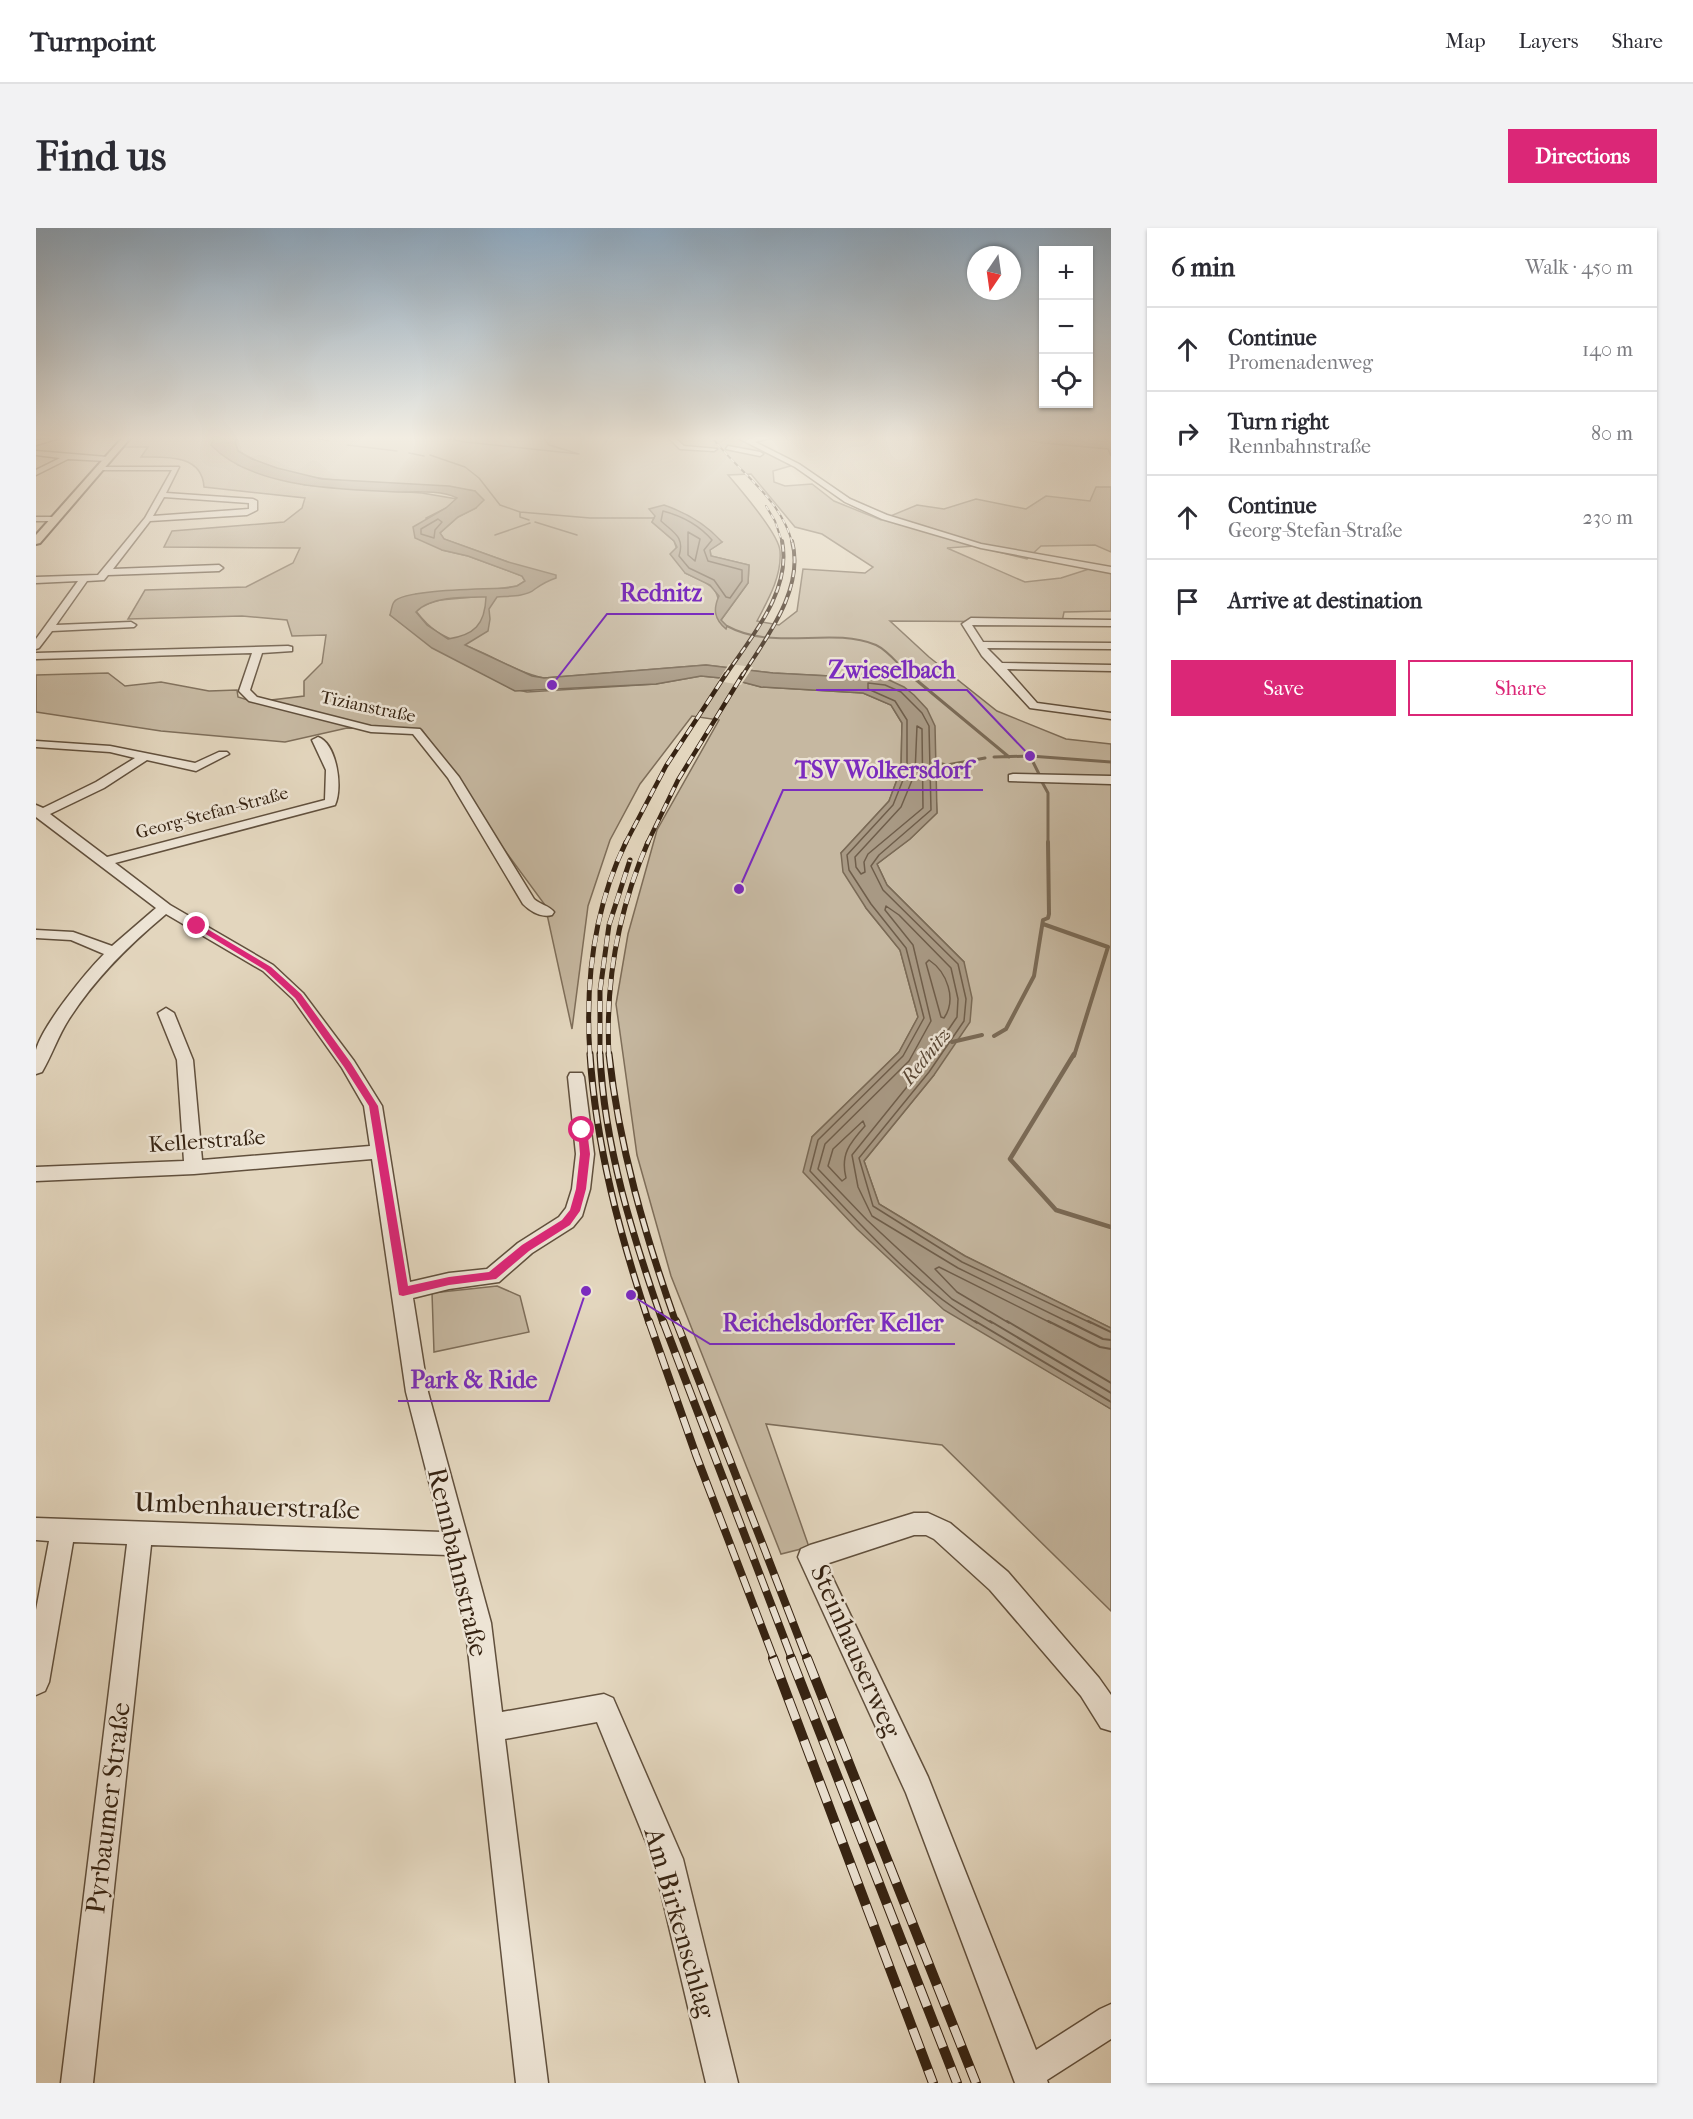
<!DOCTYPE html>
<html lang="en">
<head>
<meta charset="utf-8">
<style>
  :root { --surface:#fff; --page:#f2f2f3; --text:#2b2b33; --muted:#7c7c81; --line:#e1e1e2; --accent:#db2777 }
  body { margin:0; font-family:"IM FELL French Canon",serif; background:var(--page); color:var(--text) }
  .controls { position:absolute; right:18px; top:18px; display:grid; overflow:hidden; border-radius:0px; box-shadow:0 2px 4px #0004 }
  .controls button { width:54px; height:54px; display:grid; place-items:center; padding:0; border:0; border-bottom:2px solid var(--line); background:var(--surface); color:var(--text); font:30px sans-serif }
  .compass { position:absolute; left:931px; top:18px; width:54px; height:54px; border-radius:50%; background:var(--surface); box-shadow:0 2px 4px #0004; rotate:193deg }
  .stop { position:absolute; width:18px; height:18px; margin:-14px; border:4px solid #db2777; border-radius:50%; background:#fff }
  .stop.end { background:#db2777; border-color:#fff; box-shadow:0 2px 6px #0008 }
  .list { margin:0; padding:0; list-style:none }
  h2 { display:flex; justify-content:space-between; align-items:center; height:78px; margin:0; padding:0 24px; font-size:26px }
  h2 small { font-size:20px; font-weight:400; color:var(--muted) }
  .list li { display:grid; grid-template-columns:39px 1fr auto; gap:18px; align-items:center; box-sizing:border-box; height:84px; padding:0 24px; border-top:2px solid var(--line) }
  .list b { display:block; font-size:22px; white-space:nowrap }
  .list p { margin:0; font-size:20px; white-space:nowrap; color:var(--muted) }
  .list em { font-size:20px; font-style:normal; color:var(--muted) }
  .actions { display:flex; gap:12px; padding:18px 24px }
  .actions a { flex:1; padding:14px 0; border:2px solid var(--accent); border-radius:0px; text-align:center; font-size:21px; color:var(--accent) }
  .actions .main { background:var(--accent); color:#fff }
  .icon { flex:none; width:33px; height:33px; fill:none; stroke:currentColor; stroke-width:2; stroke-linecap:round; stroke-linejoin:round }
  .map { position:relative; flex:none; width:1075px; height:1855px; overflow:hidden; border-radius:0px }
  header { display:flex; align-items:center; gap:36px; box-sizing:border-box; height:84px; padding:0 30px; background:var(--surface); border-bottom:2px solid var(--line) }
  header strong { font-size:28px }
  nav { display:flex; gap:33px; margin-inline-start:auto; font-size:21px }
  .intro { display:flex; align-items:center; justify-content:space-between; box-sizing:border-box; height:144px; padding:0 36px }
  h1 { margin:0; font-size:42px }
  .button { padding:15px 27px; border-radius:0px; background:var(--accent); color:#fff; font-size:21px; font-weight:700 }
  main { display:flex; gap:36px; padding:0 36px }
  aside { flex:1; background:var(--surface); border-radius:0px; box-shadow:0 2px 4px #0004 }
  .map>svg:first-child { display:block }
</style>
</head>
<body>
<header>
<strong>Turnpoint</strong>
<nav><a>Map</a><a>Layers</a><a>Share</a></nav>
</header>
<div class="intro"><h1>Find us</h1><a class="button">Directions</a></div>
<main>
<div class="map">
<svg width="1075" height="1855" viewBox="0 0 1075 1855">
  <rect width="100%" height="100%" fill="#e3d6be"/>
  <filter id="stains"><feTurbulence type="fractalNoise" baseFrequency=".00333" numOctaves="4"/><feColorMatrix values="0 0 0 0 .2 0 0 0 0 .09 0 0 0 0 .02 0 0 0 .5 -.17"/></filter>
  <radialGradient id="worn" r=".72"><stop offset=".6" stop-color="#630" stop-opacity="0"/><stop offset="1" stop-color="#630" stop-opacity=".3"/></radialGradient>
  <path fill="#c6b8a1" stroke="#7e6e5a" stroke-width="1.5" fill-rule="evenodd" d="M 92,208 L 179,208 L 175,217 L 202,237 L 269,257 L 386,265 L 421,271 L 410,280 L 390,290 L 406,322 L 432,328 L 486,348 L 489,353 L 481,358 L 453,362 L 380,366 L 354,387 L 374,402 L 474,460 L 491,464 L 620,456 L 665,448 L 695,451 L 725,459 L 827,465 L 855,477 L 866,495 L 865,541 L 853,573 L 805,625 L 830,680 L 864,722 L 882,789 L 863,824 L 776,909 L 994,1132 L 1075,1181 L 1075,1383 L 906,1217 L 730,1196 L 773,1319 L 745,1326 L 635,1048 L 601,927 L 580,776 L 592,706 L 621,602 L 683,492 L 656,488 L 604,556 L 574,612 L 552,678 L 536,801 L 509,677 L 456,605 L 420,548 L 386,502 L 311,500 L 249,514 L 125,503 L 0,484 L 0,447 L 72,445 L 89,458 L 125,454 L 173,463 L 201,462 L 202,469 L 218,474 L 268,468 L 268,453 L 286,435 L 290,407 L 256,408 L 251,392 L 206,388 L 92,391 L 109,362 L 210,359 L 257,335 L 264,320 L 128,319 L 136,303 L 248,294 L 266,280 L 269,270 L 168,259 C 166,226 130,229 105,229 L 112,219 L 82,219 Z
    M 202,208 L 697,208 L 746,227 L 754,238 L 737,243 L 738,254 L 749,258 L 776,256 L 798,273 L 845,292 L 881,277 L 908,281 L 940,271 L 990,281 L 1010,268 L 1054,273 L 1060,259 L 1075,259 L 1075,324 L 1059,317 L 1005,318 L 991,331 L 939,318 L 911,320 L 989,354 L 1025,350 L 1053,341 L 1075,342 L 1075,383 L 1028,384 L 1026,394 L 854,393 L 893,429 L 961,483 L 1030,511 L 1075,516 L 1075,1100 L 929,1028 L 843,976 L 828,933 L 898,847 L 928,734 L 851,657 L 841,636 L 874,611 L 901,585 L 899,554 L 851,451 L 737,445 L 670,437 L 508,450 C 483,445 462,431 438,421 C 411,409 399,408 380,383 L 385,378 L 404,372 L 438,369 L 503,356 L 472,334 L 408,311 L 404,305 L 422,289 L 440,280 L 439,263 C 360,249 274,266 202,223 L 199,214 ZM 715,246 L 759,299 L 786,306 L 837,339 L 829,345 L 767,341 L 761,383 L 743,397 L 721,393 C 732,372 746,348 744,323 C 743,306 704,261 692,247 ZM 619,288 L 686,314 L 674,322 L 675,328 L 713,337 L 712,355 L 685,392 C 683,358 679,359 649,345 L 638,313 L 616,294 Z
    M 978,208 L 1075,208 L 1075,228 L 1072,221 L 1007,215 L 973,209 Z
    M 461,1058 L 484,1068 L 493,1104 L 398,1124 L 396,1065 Z"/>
  <path fill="#a89984" stroke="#7a6a56" stroke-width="1.5" fill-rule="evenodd" d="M 179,208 L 202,208 L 199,214 L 202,223 L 216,231 L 241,240 L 286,251 L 413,258 L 439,263 L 448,272 L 440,280 L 422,289 L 404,305 L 408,311 L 472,334 L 520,347 L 520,350 C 511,353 506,356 499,361 C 490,369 472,368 461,369 L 453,381 L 454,391 L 452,403 L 429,417 L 496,448 L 508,450 L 670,437 L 737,445 L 851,451 L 868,459 L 878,467 L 891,481 L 899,498 L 901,585 L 874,611 L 841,636 L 851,657 L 928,734 L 936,770 L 934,794 L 898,847 L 828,933 L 843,976 L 929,1028 L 1075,1100 L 1075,1181 L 908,1082 L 821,1001 L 767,944 L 776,909 L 863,824 L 882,789 L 864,722 L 830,680 L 807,644 L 805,625 L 853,573 L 865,541 L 866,495 L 855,477 L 827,465 L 725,459 L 695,451 L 665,448 L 620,456 L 479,463 L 396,420 L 354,387 C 355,384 356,376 358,374 C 366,361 453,361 471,360 L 481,358 L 489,353 L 486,348 L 432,328 L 406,322 L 379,310 L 377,299 L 410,280 L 421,270 C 405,262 380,264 362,264 C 305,261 217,261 175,217 ZM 450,369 C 449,397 438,407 412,411 L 391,397 L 380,384 C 395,368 430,369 450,369 Z
    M 628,277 C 651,285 670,296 686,314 L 674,322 L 675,328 L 713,337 L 712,355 L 685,392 L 691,398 L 690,401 C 678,391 677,381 683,368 L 674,357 L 649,345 L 634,326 L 641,319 L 638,313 L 616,294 L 619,288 L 613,281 Z"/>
  <path fill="#e3d6be" d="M 693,436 L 717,439 L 705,457 L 682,453 Z"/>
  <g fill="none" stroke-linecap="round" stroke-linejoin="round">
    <path stroke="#6f5e4b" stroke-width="1.5" d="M 627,283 C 646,288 663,297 676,312 L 668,322 L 672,333 L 706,342 L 706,353 L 694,370 L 690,369 L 678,352 L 653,340 L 643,328 C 649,309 638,305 625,293 Z
      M 402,291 L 406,294 L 399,302 L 398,310 L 385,306 L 385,301 Z
      M 652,304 L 664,311 L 659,333 L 652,327 Z
      M 881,498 L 886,501 L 887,580 L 832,626 L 828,634 L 829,644 L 825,646 L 820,639 L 819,629 L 865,579 L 879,545 Z
      M 893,732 C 911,744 921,771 908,790 L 905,789 L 890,735 Z
      M 827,893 L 829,898 C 814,915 804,926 810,950 L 806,953 L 792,938 L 797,921 Z
      M 941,1095 C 877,1057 825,997 774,943 L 782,912 L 867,828 L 888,790 L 870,720 L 835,676 L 813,642 L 811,627 L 857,577 L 871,542 L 871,492 L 859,473 L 832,461 L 832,455 L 849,457 L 865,464 L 886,485 L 893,498 L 895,582 L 843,627 L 835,638 L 847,662 L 922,736 L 930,771 L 928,793 L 893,844 L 823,930 L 837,978 L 926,1034 L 1055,1095
      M 956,1095 L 916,1071 L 831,992 L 782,941 L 789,916 L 873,833 L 895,793 L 877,717 L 849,682 L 850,678 L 863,687 L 915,740 L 922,771 L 921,789 L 887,839 L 816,927 L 822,959 L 836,988 L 922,1040 L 1034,1095
      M 973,1095 L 921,1064 L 899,1041 L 903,1039 L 1015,1095"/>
    <path stroke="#6f5e4b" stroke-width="2" d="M 939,1093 L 1075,1174
      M 954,1093 L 1075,1165
      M 971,1093 L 1075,1155
      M 1012,1093 L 1064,1119 L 1075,1121
      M 1031,1093 L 1067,1111 L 1075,1112
      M 1052,1093 L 1075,1104"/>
    <path stroke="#7a6a56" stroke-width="1.5" d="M 269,208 L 293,213
      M 400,208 L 429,214 L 543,226 L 513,217 L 506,208
      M 311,217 L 361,223
      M 373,225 L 388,228
      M 394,227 L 429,239 L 443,250 L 464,277 L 484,284 L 484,289 L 493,292
      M 484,284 L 554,290 L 618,290
      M 499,294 L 541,307
      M 459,307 L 494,295"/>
    <path stroke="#7a6a56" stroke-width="2" d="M 691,398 C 739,424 794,398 840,417 C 853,423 864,439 875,448"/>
    <path stroke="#7a6a56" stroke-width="3" d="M 873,446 L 973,529
      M 994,528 L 1004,548
      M 958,529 L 994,528 L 1075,534
      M 896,534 L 911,537 L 949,530
      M 1006,554 L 1012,565 L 1012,616"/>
    <path stroke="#7a6a56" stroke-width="4" d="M 1007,696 L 1072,719
      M 958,808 L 970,801 L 998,748 L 1007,692 L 1012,690 L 1013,686 L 1012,614
      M 916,814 L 946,807
      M 1038,828 L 1072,719"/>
    <path stroke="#7a6a56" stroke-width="4.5" d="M 1038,826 L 974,931 L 1020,982 L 1075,999"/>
    <path stroke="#c0b29c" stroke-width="8" stroke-dasharray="8 4" stroke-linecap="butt" d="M 678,221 L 692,220"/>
    <g stroke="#61503d" stroke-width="3">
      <path id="minor" d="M 20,208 L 30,208 L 0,217 L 0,213 Z
        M 631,208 L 637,208 L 648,218 L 681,221 L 678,223 L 644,221 Z
        M 698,208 L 713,211 L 741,208 L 719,214 L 763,236 L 814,271 L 851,287 L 945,316 L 1075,339 L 1075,345 L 945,320 L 846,291 L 809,274 L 759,239 Z
        M 692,218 L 724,224 L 727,226 L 724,228 L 690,221 Z
        M 0,223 L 71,229 L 74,231 L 71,233 L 32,231 L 0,247 L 0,242 L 24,230 L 0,227 Z
        M 62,239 L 143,239 L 130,265 L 217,271 L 221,273 L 221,282 L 211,287 L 114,293 L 77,341 L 183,337 L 187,340 L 183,343 L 72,347 L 68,352 L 51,353 L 20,397 L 95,394 L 100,397 L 98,399 L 16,403 L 3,420 L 0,421 L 0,411 L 42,353 L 0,355 L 0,349 L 62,347 L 109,290 L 136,242 L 64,242 ZM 128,269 L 213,275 L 213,281 L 117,288 Z
        M 0,289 L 19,289 L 23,291 L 19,293 L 0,293 Z
        M 935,390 L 1075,392 L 1075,398 L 936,397 L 947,414 L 1075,415 L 1075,421 L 951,420 L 966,435 L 1075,437 L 1075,443 L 971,441 L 1001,475 L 1075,485 L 1075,491 L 994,480 L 946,428 L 926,396 Z
        M 252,418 L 256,419 L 256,423 L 226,425 L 214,462 L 221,469 L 335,498 L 384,501 L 423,549 L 498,671 C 503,676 514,678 518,684 L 516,687 C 505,690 494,683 487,676 L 412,550 L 377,506 L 335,504 L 213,473 L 203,463 L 216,425 L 0,431 L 0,425 Z
        M 282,509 C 301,516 307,560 299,577 L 79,635 L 134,677 L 237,737 L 267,765 L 318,833 L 346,878 L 374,1054 L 413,1045 L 451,1041 L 482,1015 L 523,989 L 530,980 L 536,961 L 540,926 L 532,849 L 534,845 L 546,845 L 548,849 L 558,926 L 554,961 L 546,988 L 537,999 L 496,1025 L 463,1054 L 413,1061 L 377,1070 L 392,1164 L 455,1395 L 466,1484 L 568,1466 L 577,1470 L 647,1631 L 702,1855 L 670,1855 L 617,1631 L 561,1494 L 469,1511 L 512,1855 L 480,1855 L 429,1395 L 412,1327 L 115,1317 L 57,1855 L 25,1855 L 91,1316 L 37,1314 L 13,1454 L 9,1463 L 0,1467 L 0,1382 L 13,1313 L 0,1312 L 0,1290 L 406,1304 L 370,1164 L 336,931 L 158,946 L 0,953 L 0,939 L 148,933 L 141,832 L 122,785 L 130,780 L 138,785 L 157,832 L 166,932 L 334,918 L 328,878 L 306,840 L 257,771 L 227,743 L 130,686 C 93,717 59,750 33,791 C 22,808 16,827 6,844 L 0,846 C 0,838 0,829 0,822 C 6,798 50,744 68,726 L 35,712 L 0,710 L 0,702 L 37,704 L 76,718 L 120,680 L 0,589 L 0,577 L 7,580 L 60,554 L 99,530 L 74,524 L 0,519 L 0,513 L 74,518 L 159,535 L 183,524 L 191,524 L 193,526 L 160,543 L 111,532 L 68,560 L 14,586 L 71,629 L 289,572 L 290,542 L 276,512 Z
        M 977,546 L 1075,548 L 1075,556 L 973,553 L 973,547 Z
        M 878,1285 L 892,1285 L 914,1295 L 972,1344 L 1063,1450 L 1075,1467 L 1075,1503 L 1065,1500 L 1045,1468 L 954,1362 L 898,1311 L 890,1307 L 878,1307 L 790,1336 L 892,1549 L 1000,1822 L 1064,1781 L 1075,1776 L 1075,1811 L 1011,1852 L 1012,1855 L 979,1855 L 870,1565 L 762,1329 L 765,1321 L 774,1317 Z"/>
    </g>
    <g stroke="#362312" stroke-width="4">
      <path id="major" d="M 88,208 L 96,208 L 4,315 L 0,316 L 0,307 Z"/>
    </g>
    <use href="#minor" fill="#ede4d5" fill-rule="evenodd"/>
    <use href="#major" fill="#e3d6be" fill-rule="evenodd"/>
    <g stroke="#362312" stroke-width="2">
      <path id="rail-far6" d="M 675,208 C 702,244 744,269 756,314
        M 730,278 L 739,293 L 746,314"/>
    </g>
    <g stroke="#362312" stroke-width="4">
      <path id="rail-far5" d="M 689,448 C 715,409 756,363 746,313
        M 706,448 C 730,410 769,361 756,313"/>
    </g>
    <g stroke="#362312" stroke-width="4.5">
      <path id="rail-far4" d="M 589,616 L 630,538 L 690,446
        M 611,616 L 642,552 L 707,446"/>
    </g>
    <g stroke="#362312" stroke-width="5">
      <path id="rail-far3" d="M 554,828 C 549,756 558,680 590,614
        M 564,828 L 564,763 L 573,697 L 594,632
        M 573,828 C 569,753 582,683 612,614"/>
    </g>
    <g stroke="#362312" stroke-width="7">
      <path id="rail-far2" d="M 554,826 C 560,919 584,1007 613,1095
        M 564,826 C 568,918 597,1009 627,1095
        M 573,826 C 583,919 609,1007 640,1095"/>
    </g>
    <g stroke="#362312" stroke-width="8">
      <path id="rail-far1" d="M 613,1093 L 660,1227 L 738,1431
        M 627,1093 L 756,1431
        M 640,1093 L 771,1431"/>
    </g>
    <g stroke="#362312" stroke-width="10">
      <path id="rail" d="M 737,1430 L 897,1855
        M 755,1430 L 921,1855
        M 771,1430 L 940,1855"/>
    </g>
    <use href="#rail-far6" stroke="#ede4d5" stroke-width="1.5" stroke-dasharray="5" stroke-linecap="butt"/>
    <use href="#rail-far5" stroke="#ede4d5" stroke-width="2" stroke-dasharray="7" stroke-linecap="butt"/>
    <use href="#rail-far4" stroke="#ede4d5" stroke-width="3" stroke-dasharray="9" stroke-linecap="butt"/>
    <use href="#rail-far3" stroke="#ede4d5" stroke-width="4" stroke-dasharray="11" stroke-linecap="butt"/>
    <use href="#rail-far2" stroke="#ede4d5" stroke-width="4.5" stroke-dasharray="14" stroke-linecap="butt"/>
    <use href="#rail-far1" stroke="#ede4d5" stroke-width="6" stroke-dasharray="17" stroke-linecap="butt"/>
    <use href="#rail" stroke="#ede4d5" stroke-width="8" stroke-dasharray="22" stroke-linecap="butt"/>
  </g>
  <linearGradient id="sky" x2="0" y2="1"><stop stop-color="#8ea9c0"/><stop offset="0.45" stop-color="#f2ede2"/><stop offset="1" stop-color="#f2ede2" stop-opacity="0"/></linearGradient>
  <rect width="1075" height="467" fill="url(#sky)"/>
  <path fill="#db2777" d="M 158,696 L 163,696 L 235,739 L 265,766 L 315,835 L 342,878 L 372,1058 L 413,1049 L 453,1044 L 486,1017 L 526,992 L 534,982 L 540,961 L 544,926 L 542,902 L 546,898 L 551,902 L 554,926 L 550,961 L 544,983 L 534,997 L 493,1023 L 460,1051 L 413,1057 L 367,1068 L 363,1067 L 333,878 L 308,839 L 259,770 L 229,742 L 158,699 Z"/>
  <g text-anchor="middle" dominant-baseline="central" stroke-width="5" stroke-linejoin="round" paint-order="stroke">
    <g font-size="18" fill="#362312" stroke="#ede4d5">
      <text transform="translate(332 479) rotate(12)">Tizianstraße</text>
      <text transform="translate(176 585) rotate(-15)">Georg-Stefan-Straße</text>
    </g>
    <g font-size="20" font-style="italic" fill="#584634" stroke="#ede4d5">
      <text transform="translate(890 828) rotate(-51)">Rednitz</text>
    </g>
    <g font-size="22" fill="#362312" stroke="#ede4d5">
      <text transform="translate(171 913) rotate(-4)">Kellerstraße</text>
    </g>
    <g font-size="27" fill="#362312" stroke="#ede4d5">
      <text transform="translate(211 1278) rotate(2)">Umbenhauerstraße</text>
      <text transform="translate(422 1334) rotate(77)">Rennbahnstraße</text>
      <text transform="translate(820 1423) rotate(66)">Steinhauserweg</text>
      <text transform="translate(72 1580) rotate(-83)">Pyrbaumer Straße</text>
      <text transform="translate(644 1695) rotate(74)">Am Birkenschlag</text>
    </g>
  </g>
  <path fill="none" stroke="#7b2cbf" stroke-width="2" d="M516 457L571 386H678M994 528L931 462H780M703 661L747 562H947M595 1067L674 1116H919M550 1063L513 1173H362"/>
  <g fill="#7b2cbf" stroke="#ede4d5" stroke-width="2">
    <circle cx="516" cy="457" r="6"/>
    <circle cx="994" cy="528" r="6"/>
    <circle cx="703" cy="661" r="6"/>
    <circle cx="595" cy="1067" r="6"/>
    <circle cx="550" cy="1063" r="6"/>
  </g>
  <g font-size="24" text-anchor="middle" font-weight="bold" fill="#7b2cbf" stroke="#ede4d5" stroke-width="5" stroke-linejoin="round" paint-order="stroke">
    <text x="625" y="373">Rednitz</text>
    <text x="856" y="450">Zwieselbach</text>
    <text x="847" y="550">TSV Wolkersdorf</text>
    <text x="797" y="1103">Reichelsdorfer Keller</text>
    <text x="438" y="1160">Park &amp; Ride</text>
  </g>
  <rect width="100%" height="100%" filter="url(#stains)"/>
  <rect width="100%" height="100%" fill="url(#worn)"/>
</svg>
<div class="controls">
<button>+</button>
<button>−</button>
<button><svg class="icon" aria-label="locate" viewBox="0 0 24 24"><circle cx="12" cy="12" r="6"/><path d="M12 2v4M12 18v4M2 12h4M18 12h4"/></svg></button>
</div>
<svg class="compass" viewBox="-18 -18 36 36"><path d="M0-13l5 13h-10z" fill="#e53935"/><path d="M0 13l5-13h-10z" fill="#7c7c81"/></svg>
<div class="stop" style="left:546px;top:902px"></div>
<div class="stop end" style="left:161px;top:698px"></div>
</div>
<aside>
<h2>6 min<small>Walk · 450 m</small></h2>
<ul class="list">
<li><svg class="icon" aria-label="ahead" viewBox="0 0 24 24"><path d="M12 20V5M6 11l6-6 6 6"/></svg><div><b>Continue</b><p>Promenadenweg</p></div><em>140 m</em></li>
<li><svg class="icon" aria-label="right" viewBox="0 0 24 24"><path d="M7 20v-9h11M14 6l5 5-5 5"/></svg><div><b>Turn right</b><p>Rennbahnstraße</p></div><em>80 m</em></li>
<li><svg class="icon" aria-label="ahead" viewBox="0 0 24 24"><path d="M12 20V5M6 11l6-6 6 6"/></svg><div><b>Continue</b><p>Georg-Stefan-Straße</p></div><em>230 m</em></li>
<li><svg class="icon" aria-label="arrive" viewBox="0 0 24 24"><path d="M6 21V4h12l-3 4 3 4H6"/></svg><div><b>Arrive at destination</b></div></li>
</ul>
<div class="actions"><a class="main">Save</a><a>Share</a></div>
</aside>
</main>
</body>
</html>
